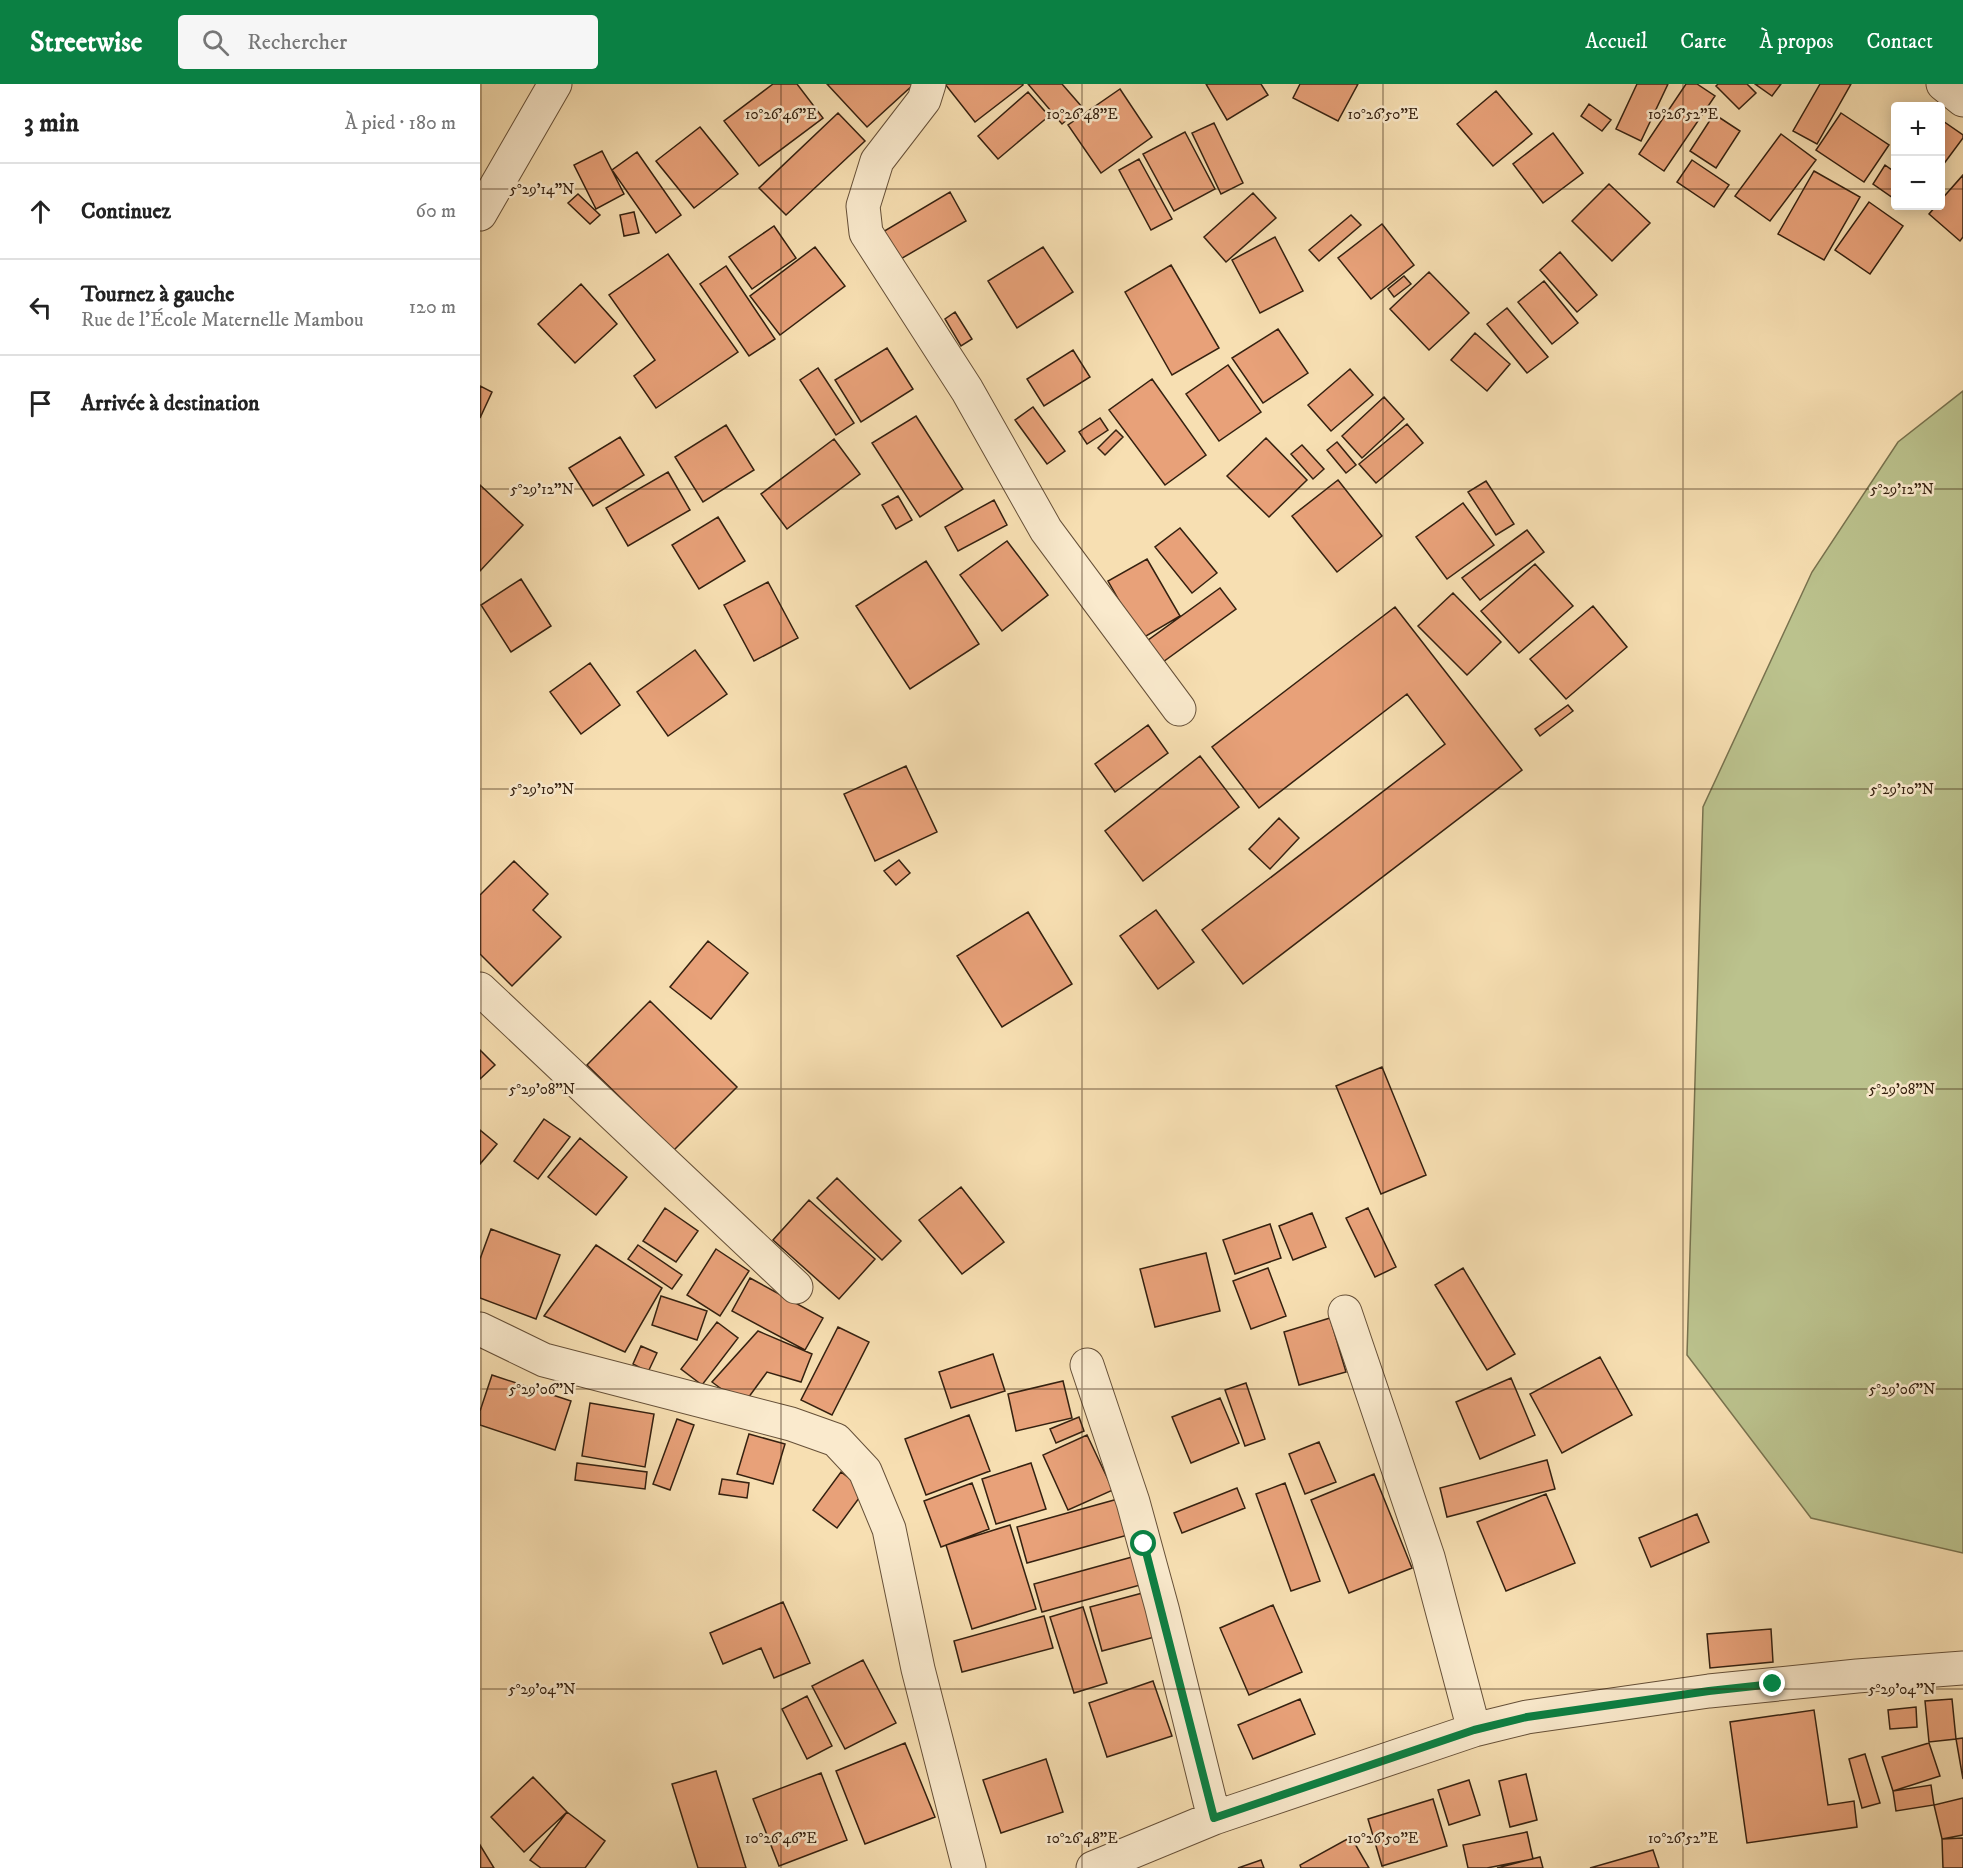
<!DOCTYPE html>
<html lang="fr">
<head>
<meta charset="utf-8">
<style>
  :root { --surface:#fff; --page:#f6f6f6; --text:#222; --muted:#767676; --line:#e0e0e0; --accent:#0b8043 }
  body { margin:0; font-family:"IM FELL DW Pica",serif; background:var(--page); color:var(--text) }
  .controls { position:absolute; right:18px; top:18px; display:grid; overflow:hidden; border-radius:6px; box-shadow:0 3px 15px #0003 }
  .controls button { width:54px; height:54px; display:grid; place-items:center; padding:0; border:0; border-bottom:2px solid var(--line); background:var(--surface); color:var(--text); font:30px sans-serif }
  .stop { position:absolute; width:18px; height:18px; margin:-14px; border:4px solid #0b8043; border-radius:50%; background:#fff }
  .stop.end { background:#0b8043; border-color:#fff; box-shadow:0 2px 6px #0008 }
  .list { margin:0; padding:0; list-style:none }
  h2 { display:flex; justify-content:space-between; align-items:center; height:78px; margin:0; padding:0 24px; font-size:26px }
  h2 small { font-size:20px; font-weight:400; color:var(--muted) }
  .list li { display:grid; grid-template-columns:39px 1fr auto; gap:18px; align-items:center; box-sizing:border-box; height:96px; padding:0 24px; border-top:2px solid var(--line) }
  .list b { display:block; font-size:22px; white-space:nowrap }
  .list p { margin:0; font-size:20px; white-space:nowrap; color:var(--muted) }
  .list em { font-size:20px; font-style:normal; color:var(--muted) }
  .icon { flex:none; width:33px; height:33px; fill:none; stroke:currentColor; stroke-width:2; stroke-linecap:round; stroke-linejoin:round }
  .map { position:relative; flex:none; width:1483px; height:1784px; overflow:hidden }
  header { display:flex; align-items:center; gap:36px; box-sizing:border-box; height:84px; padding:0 30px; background:var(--accent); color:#fff }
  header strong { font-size:28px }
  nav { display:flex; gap:33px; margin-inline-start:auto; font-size:21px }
  .search { width:420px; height:54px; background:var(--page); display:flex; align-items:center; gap:15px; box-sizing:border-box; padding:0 21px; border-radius:6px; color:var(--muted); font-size:22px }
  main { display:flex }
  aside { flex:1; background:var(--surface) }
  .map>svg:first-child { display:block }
</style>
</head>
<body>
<header>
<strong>Streetwise</strong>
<div class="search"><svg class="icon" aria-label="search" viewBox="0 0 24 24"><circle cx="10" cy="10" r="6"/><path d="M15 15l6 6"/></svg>Rechercher</div>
<nav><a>Accueil</a><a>Carte</a><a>À propos</a><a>Contact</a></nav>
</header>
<main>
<aside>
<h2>3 min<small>À pied · 180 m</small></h2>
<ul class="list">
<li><svg class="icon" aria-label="ahead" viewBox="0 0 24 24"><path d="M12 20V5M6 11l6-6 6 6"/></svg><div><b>Continuez</b></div><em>60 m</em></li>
<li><svg class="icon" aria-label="left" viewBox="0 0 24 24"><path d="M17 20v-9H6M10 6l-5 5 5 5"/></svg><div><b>Tournez à gauche</b><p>Rue de l'École Maternelle Mambou</p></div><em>120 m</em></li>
<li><svg class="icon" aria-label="arrive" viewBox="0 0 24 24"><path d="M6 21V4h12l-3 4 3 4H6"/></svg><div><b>Arrivée à destination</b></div></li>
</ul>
</aside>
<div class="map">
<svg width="1483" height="1784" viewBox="0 0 1483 1784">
  <rect width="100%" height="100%" fill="#f7dfb2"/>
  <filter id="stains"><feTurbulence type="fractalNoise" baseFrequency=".00333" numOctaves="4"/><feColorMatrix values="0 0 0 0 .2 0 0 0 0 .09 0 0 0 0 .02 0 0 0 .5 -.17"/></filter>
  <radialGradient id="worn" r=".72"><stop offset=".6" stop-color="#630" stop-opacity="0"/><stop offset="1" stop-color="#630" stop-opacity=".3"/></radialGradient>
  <path fill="#bbc28d" stroke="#78724e" stroke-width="1.5" d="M 1483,307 L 1483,1469 L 1331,1434 L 1207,1271 L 1223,723 L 1332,488 L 1418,358 Z"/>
  <path fill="#e8a179" stroke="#352110" stroke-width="1.5" d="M 293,0 L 317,0 L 343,34 L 279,82 L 244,37 Z
    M 347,0 L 434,0 L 387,43 Z
    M 465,0 L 543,0 L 543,1 L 495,38 Z
    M 548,0 L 582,0 L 602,23 L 582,40 Z
    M 726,0 L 781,0 L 788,11 L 747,36 Z
    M 820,0 L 878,0 L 858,37 L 813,14 Z
    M 1157,0 L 1188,0 L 1161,57 L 1136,45 Z
    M 1206,0 L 1217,0 L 1235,12 L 1184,87 L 1159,70 Z
    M 1238,0 L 1267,0 L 1276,9 L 1259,25 L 1236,2 Z
    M 1275,0 L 1301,0 L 1292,12 Z
    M 1340,0 L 1371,0 L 1337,60 L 1313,47 Z
    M 640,5 L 672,53 L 621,89 L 588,41 Z
    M 1016,7 L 1052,50 L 1013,82 L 977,40 Z
    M 548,8 L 569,32 L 518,75 L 498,52 Z
    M 1109,20 L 1131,36 L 1122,47 L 1101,32 Z
    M 358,29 L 385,57 L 306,131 L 279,104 Z
    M 1361,29 L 1409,61 L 1384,98 L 1336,66 Z
    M 1234,30 L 1260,47 L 1236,84 L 1210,67 Z
    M 1460,35 L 1483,51 L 1483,54 L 1460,85 Z
    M 734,39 L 763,99 L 741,110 L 712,49 Z
    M 220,43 L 258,90 L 214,124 L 176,77 Z
    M 705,48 L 735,105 L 694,127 L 663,70 Z
    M 1073,49 L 1103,89 L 1063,119 L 1033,80 Z
    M 1301,50 L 1336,76 L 1290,137 L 1255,112 Z
    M 122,67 L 144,110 L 116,125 L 94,81 Z
    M 157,68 L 201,131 L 176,149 L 132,86 Z
    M 659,75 L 692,135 L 671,146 L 639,86 Z
    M 1212,76 L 1249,101 L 1234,123 L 1197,98 Z
    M 1405,81 L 1416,89 L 1416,116 L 1393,100 Z
    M 1334,87 L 1380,113 L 1344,176 L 1298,150 Z
    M 1483,91 L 1483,153 L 1480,157 L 1449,130 L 1456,122 L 1460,122 L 1460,117 Z
    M 1129,100 L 1170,139 L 1132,177 L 1092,137 Z
    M 470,108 L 486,137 L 412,180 L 396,152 Z
    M 773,109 L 796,134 L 746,178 L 724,153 Z
    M 98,110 L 120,131 L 110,140 L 88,119 Z
    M 1389,118 L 1423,142 L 1390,190 L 1355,166 Z
    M 154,128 L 159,149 L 144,152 L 140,131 Z
    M 871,131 L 881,141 L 839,177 L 829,166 Z
    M 902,140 L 934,181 L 891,215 L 858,174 Z
    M 294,142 L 316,174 L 272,205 L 249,173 Z
    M 795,153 L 823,207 L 780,229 L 752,176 Z
    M 335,163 L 365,202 L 300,251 L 270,212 Z
    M 563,163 L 593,208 L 537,244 L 508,197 Z
    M 1080,168 L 1117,211 L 1097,228 L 1060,186 Z
    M 188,170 L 258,268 L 176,324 L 154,292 L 175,276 L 129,211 Z
    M 691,181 L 739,264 L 692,291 L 645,208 Z
    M 246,182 L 295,255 L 269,272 L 220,200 Z
    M 949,188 L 989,229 L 949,266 L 910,225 Z
    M 924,192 L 931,200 L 914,213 L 908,205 Z
    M 1064,197 L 1098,239 L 1072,260 L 1038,218 Z
    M 101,200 L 137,240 L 95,279 L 58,240 Z
    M 1027,224 L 1068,273 L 1047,289 L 1007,240 Z
    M 475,228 L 492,255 L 481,262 L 465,235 Z
    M 798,245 L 828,289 L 783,319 L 752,274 Z
    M 995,249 L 1030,280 L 1007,307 L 971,276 Z
    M 407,264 L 433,305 L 381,338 L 355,296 Z
    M 593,266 L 610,293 L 564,322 L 547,295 Z
    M 748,281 L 781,328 L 739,357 L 706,310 Z
    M 338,284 L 374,339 L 356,351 L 320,296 Z
    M 870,285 L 893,311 L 851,347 L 828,321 Z
    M 672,295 L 726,371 L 685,401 L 629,326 Z
    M 0,302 L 12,308 L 0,334 Z
    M 904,313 L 924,335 L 882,374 L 862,352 Z
    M 553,323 L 585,367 L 567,380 L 535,336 Z
    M 436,332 L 483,405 L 440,433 L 392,359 Z
    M 620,334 L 628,346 L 607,360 L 599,348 Z
    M 927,340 L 943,359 L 896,399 L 879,380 Z
    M 246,341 L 274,386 L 223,418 L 195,373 Z
    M 636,346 L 643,353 L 625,371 L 618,364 Z
    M 140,353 L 164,391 L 113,422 L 89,384 Z
    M 786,354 L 827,396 L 789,433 L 747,392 Z
    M 354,355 L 380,390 L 307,445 L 281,410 Z
    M 857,358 L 876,381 L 866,389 L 847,366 Z
    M 822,361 L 844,385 L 833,395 L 811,370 Z
    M 188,388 L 210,426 L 148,462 L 126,424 Z
    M 858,396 L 902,452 L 857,488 L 812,432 Z
    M 1006,397 L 1034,440 L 1016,451 L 988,408 Z
    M 0,401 L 43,441 L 0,487 Z
    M 418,412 L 432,436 L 416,445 L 402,421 Z
    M 514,416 L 527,441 L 478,467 L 465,443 Z
    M 983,419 L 1014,461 L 967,495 L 936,453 Z
    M 238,433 L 265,477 L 219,505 L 192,461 Z
    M 700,444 L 737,489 L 712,509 L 675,463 Z
    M 1047,446 L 1064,468 L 1000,516 L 982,494 Z
    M 527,457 L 568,511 L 522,547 L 480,491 Z
    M 667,475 L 700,532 L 661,555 L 628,497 Z
    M 446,477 L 499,560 L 430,605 L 376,522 Z
    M 1055,480 L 1093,522 L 1039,569 L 1001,527 Z
    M 41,495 L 71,542 L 31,568 L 1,521 Z
    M 288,498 L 318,554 L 274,577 L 244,521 Z
    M 740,504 L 756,525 L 676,583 L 660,562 Z
    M 973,509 L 1021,558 L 987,591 L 938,542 Z
    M 1113,522 L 1147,563 L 1086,615 L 1050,575 Z
    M 915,523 L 1042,686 L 763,900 L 722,846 L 965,660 L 927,610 L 779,724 L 732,663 Z
    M 215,566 L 247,610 L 188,652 L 157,608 Z
    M 110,579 L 140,621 L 101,650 L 70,608 Z
    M 1088,621 L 1093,627 L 1060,652 L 1055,645 Z
    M 668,641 L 688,669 L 635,708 L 615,680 Z
    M 720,672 L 759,723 L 663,797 L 625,747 Z
    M 426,682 L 457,748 L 395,777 L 364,710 Z
    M 799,734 L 819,754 L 790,785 L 769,765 Z
    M 419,776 L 430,789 L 416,801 L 404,787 Z
    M 34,777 L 68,810 L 53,826 L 81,853 L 32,902 L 0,870 L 0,811 Z
    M 676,826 L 714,878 L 678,905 L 640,852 Z
    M 548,828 L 592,900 L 522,943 L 477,872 Z
    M 228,857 L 268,889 L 231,935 L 190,903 Z
    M 170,917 L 257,1003 L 194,1066 L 107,981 Z
    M 0,966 L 15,981 L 0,995 Z
    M 902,983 L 946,1091 L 901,1110 L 856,1002 Z
    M 64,1035 L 90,1053 L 58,1095 L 34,1077 Z
    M 0,1046 L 17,1060 L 0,1080 Z
    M 100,1054 L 147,1093 L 116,1131 L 68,1093 Z
    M 357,1094 L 421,1157 L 402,1176 L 337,1114 Z
    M 481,1103 L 524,1158 L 482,1190 L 439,1136 Z
    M 329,1116 L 395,1175 L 359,1215 L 293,1156 Z
    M 185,1124 L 218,1147 L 196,1178 L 163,1157 Z
    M 888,1124 L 916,1183 L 895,1193 L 866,1134 Z
    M 832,1129 L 846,1163 L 813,1176 L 799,1142 Z
    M 790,1140 L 801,1174 L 755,1190 L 743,1156 Z
    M 11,1145 L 80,1171 L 56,1235 L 0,1214 L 0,1175 Z
    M 116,1161 L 182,1204 L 145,1268 L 64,1232 Z
    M 158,1161 L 202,1191 L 192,1205 L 148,1175 Z
    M 236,1165 L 269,1187 L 240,1232 L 207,1211 Z
    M 726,1169 L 740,1227 L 675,1243 L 660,1185 Z
    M 788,1184 L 806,1232 L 771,1245 L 753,1197 Z
    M 983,1184 L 1035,1270 L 1007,1286 L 955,1201 Z
    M 270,1194 L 343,1234 L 325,1266 L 252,1227 Z
    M 181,1212 L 227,1227 L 217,1256 L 172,1241 Z
    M 850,1234 L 866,1288 L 819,1301 L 804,1248 Z
    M 237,1238 L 258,1254 L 222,1301 L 201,1285 Z
    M 358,1243 L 389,1258 L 352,1331 L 321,1316 Z
    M 278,1247 L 332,1270 L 321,1298 L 287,1288 L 263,1321 L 232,1298 Z
    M 161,1262 L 177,1269 L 168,1288 L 153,1280 Z
    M 513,1270 L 525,1307 L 471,1324 L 459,1288 Z
    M 1120,1273 L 1152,1331 L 1082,1369 L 1050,1310 Z
    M 12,1291 L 91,1317 L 75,1366 L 0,1341 L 0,1327 Z
    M 1031,1294 L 1055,1351 L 1000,1375 L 976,1318 Z
    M 583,1297 L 592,1334 L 536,1347 L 528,1310 Z
    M 766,1299 L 785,1355 L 765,1362 L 745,1306 Z
    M 740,1314 L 759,1359 L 711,1379 L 692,1333 Z
    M 110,1319 L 174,1330 L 165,1383 L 102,1372 Z
    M 489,1331 L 510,1387 L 446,1411 L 425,1355 Z
    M 599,1333 L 604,1347 L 576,1359 L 570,1345 Z
    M 197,1335 L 214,1341 L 190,1406 L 173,1400 Z
    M 269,1350 L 305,1360 L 293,1400 L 257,1390 Z
    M 607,1351 L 633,1406 L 588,1426 L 563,1371 Z
    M 839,1358 L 856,1398 L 825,1410 L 809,1370 Z
    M 1067,1376 L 1075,1405 L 967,1433 L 960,1404 Z
    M 97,1379 L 167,1388 L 165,1405 L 95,1396 Z
    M 551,1379 L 566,1425 L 516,1440 L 502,1395 Z
    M 361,1388 L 385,1406 L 357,1444 L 333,1426 Z
    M 894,1390 L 932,1484 L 869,1509 L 831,1416 Z
    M 242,1395 L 269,1399 L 267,1414 L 239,1410 Z
    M 492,1399 L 509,1445 L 461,1463 L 444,1417 Z
    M 805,1399 L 840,1497 L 811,1507 L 776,1410 Z
    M 757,1404 L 765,1424 L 702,1449 L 694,1429 Z
    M 1066,1410 L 1095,1479 L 1026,1507 L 997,1438 Z
    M 645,1413 L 655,1449 L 547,1479 L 537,1443 Z
    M 1217,1430 L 1229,1458 L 1171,1483 L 1159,1454 Z
    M 530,1441 L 556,1525 L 492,1545 L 466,1461 Z
    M 663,1470 L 671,1498 L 562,1528 L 554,1500 Z
    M 670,1507 L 682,1551 L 622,1567 L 610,1523 Z
    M 303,1518 L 330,1579 L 294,1594 L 281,1564 L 243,1580 L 230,1549 Z
    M 793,1521 L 822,1588 L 769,1611 L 740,1544 Z
    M 603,1523 L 627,1599 L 594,1609 L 570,1533 Z
    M 564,1532 L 573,1564 L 482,1588 L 474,1557 Z
    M 1291,1545 L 1293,1578 L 1230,1584 L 1227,1550 Z
    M 383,1576 L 416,1639 L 365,1665 L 332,1602 Z
    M 673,1597 L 692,1652 L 627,1673 L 609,1619 Z
    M 327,1612 L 352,1662 L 327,1675 L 302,1625 Z
    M 820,1615 L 835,1650 L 773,1675 L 758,1641 Z
    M 1472,1615 L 1476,1655 L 1449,1658 L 1445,1617 Z
    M 1436,1623 L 1437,1643 L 1410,1645 L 1408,1626 Z
    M 1334,1626 L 1348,1721 L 1374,1717 L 1377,1743 L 1267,1759 L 1250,1638 Z
    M 1483,1654 L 1483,1695 L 1476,1655 Z
    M 425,1659 L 455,1733 L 385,1760 L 356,1687 Z
    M 1449,1659 L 1460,1692 L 1413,1707 L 1402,1673 Z
    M 1385,1670 L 1400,1719 L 1382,1724 L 1369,1675 Z
    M 566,1675 L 583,1728 L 521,1749 L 503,1696 Z
    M 236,1687 L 266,1784 L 218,1784 L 192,1700 Z
    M 341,1689 L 367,1756 L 299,1782 L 273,1715 Z
    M 1046,1690 L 1057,1736 L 1030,1743 L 1019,1697 Z
    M 53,1693 L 87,1728 L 44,1768 L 11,1733 Z
    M 989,1696 L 1000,1731 L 969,1741 L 958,1706 Z
    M 1451,1701 L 1454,1721 L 1416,1727 L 1413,1707 Z
    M 1483,1714 L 1483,1751 L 1462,1755 L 1454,1721 Z
    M 953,1715 L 967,1762 L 902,1782 L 888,1735 Z
    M 87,1728 L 125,1757 L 105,1784 L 61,1784 L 50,1776 Z
    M 1047,1748 L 1053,1775 L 1007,1784 L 988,1784 L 983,1761 Z
    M 871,1753 L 889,1784 L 821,1784 L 820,1781 Z
    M 1483,1754 L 1483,1784 L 1463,1784 L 1462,1755 Z
    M 0,1762 L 0,1761 L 14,1784 L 0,1784 Z
    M 1173,1766 L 1179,1784 L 1110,1784 Z
    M 1060,1773 L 1063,1784 L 1017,1784 Z
    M 781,1776 L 784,1784 L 758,1784 Z"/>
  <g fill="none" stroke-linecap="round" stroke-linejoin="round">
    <g stroke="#665038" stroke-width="35">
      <path id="minor" d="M 449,0 L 444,16 L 397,77 L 383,122 L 386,149 L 487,306 L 566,446 L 699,625
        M 1463,0 L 1483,16
        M 0,130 L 75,0
        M 0,905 L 316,1203
        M 865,1228 L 948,1473 L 994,1646
        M 0,1245 L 64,1276 L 311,1340 L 356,1356 L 385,1387 L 409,1445 L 438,1585 L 489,1784
        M 607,1281 L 653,1418 L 682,1524 L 734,1734
        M 613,1784 L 734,1734 L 994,1646 L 1047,1633 L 1229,1607 L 1377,1592 L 1483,1584"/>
    </g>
    <use href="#minor" stroke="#faeacd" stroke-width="33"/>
  </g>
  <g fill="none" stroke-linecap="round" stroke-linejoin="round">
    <path stroke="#0b8043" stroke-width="8" d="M 664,1460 L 734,1734 L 994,1646 L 1047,1633 L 1229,1607 L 1293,1600"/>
  </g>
  <path fill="none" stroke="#352110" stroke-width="1.5" stroke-opacity="0.45" d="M 1,0 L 1,1784M 301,0 L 301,1784M 602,0 L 602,1784M 903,0 L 903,1784M 1203,0 L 1203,1784M 0,105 L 1416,105M 1460,105 L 1483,105M 0,405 L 1483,405M 0,705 L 1483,705M 0,1005 L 1483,1005M 0,1305 L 1483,1305M 0,1605 L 1483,1605"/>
  <g font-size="15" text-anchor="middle" fill="#352110" stroke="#faeacd" stroke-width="5" stroke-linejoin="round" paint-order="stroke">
    <text x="301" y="35">10°26'46"E</text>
    <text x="602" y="35">10°26'48"E</text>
    <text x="903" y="35">10°26'50"E</text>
    <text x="1203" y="35">10°26'52"E</text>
    <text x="62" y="110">5°29'14"N</text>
    <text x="62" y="410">5°29'12"N</text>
    <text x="1422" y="410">5°29'12"N</text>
    <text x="62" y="710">5°29'10"N</text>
    <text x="1422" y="710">5°29'10"N</text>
    <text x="62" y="1010">5°29'08"N</text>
    <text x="1422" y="1010">5°29'08"N</text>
    <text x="62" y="1310">5°29'06"N</text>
    <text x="1422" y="1310">5°29'06"N</text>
    <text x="62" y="1610">5°29'04"N</text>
    <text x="1422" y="1610">5°29'04"N</text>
    <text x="301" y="1759">10°26'46"E</text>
    <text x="602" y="1759">10°26'48"E</text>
    <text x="903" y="1759">10°26'50"E</text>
    <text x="1203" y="1759">10°26'52"E</text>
  </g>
  <rect width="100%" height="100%" filter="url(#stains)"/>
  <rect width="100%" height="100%" fill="url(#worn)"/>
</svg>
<div class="controls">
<button>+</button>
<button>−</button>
</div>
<div class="stop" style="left:664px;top:1460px"></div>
<div class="stop end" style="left:1293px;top:1600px"></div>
</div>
</main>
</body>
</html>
